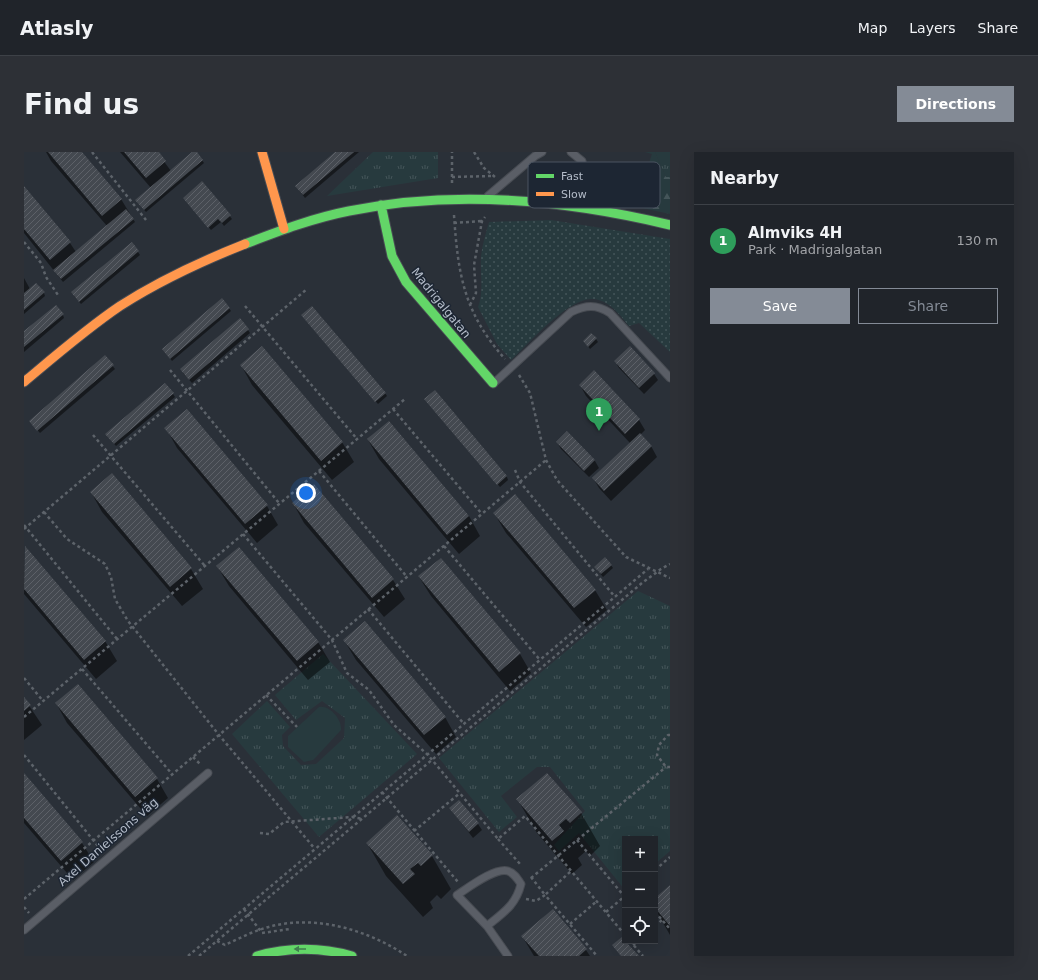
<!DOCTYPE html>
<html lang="en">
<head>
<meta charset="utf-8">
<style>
  :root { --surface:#20242a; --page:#2d3036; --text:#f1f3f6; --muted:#a2a4a8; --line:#3d4147; --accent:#848b96 }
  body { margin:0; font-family:"DejaVu Sans",sans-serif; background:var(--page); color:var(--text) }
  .controls { position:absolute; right:12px; bottom:12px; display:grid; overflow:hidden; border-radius:0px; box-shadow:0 4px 16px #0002 }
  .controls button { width:36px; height:36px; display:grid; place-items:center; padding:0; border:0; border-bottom:1px solid var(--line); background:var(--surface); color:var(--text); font:20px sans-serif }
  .you { position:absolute; left:282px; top:341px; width:14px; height:14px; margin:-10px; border:3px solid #fff; border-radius:50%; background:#1a73e8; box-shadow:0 0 0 6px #1a73e833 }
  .badge { display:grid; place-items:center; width:26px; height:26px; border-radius:50%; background:var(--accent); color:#fff; font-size:13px; font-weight:700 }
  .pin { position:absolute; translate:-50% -33px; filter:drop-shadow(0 1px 2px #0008) }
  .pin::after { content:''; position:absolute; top:21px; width:14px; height:12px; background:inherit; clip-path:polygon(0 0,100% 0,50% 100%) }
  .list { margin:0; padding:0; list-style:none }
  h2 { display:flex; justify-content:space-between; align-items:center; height:52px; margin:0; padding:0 16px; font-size:17px }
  h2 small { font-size:13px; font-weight:400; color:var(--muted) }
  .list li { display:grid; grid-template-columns:26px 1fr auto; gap:12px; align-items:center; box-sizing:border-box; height:72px; padding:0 16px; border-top:1px solid var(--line) }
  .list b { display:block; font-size:15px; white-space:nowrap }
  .list p { margin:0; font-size:13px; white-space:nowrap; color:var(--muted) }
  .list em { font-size:13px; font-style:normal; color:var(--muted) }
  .actions { display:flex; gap:8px; padding:12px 16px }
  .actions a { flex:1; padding:9px 0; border:1px solid var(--accent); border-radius:0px; text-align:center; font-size:14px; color:var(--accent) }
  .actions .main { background:var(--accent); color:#fff }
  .icon { flex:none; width:22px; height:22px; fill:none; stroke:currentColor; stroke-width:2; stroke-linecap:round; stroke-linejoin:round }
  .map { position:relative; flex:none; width:646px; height:804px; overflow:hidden; border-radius:0px }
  header { display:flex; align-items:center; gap:24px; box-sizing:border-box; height:56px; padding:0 20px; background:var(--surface); border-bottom:1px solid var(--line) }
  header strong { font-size:19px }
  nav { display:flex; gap:22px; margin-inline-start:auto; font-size:14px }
  .intro { display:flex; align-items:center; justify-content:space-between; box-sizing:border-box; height:96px; padding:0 24px }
  h1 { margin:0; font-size:28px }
  .button { padding:10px 18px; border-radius:0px; background:var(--accent); color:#fff; font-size:14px; font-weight:700 }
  main { display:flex; gap:24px; padding:0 24px }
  aside { flex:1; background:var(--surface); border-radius:0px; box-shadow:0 4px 16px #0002 }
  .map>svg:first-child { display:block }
</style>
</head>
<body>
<header>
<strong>Atlasly</strong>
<nav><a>Map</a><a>Layers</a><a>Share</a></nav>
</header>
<div class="intro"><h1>Find us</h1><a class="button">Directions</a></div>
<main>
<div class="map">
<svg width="646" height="804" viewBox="0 0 646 804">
  <defs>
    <pattern id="grass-dots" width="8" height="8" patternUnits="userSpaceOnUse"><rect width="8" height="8" fill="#273a3e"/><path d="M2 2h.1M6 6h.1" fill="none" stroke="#445559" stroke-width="1.8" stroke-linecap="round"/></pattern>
    <pattern id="forest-firs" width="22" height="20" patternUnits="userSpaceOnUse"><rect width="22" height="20" fill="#273a3e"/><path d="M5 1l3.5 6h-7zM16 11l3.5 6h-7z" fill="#445559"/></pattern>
    <pattern id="park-tufts" width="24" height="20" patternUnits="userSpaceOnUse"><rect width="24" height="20" fill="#273a3e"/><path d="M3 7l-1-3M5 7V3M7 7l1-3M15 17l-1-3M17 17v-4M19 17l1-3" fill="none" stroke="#445559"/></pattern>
    <pattern id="building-hatch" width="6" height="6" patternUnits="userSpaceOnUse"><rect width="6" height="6" fill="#444950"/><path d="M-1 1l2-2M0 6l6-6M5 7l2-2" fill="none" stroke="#5d6168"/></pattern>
  </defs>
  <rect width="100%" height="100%" fill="#2a3038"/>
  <path fill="url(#grass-dots)" d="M 527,68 L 646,87 L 646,200 L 615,171 L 605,174 C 596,163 585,148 569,147 C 545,145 505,191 487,208 L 473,192 L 454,155 C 460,140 456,121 457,105 C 458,93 462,81 465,70 Z"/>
  <path fill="url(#forest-firs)" d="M 621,0 L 631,0 L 642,25 L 646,25 L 646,62 L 568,45 L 573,30 L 599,14 L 622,20 L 628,2 Z"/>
  <path fill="url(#park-tufts)" d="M 349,0 L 414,0 L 414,26 L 303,44 Z
    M 631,0 L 646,0 L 646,25 L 642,25 Z
    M 614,439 L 646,454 L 646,699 L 631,712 L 631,687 L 601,687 L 601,738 L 555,681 L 535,699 L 530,693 L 561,659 L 526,615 L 513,615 L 477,644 L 493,665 L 475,680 L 415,606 Z
    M 299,502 L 393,602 L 295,685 L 208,582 L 243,549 L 266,575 L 258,583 L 259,594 L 277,613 L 292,612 L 320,586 L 321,566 L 298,549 L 272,568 L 251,543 Z"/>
  <path fill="#273a3e" d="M 295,555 C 306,553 318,568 317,578 L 293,604 L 289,608 L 280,610 L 264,595 L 264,584 Z"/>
  <path fill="#0007" d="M 22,0 L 57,0 L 97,47 L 111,70 L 39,130 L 0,81 L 0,35 L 46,91 L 52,100 L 83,74 L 27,9 Z
    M 96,0 L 133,0 L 147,19 L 169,0 L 172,0 L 180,11 L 122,60 L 114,51 L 127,36 Z
    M 312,0 L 335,0 L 281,46 L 274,37 Z
    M 178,30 L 208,67 L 200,74 L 197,70 L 187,78 L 162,49 Z
    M 108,91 L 116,103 L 57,152 L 50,144 Z
    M 0,126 L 6,137 L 20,141 L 21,144 L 0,162 Z
    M 205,156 L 207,159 L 148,209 L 141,200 Z
    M 39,163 L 40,166 L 0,200 L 0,181 Z
    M 280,166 L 361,241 L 363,244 L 354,252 Z
    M 224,178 L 226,181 L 168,231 L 159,221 Z
    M 572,187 L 574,190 L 566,197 L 560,189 Z
    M 81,205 L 91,217 L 16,281 L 8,272 Z
    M 591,209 L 630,222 L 634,228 L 620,242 L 595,216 Z
    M 217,213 L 318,290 L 330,310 L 308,328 L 228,233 Z
    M 570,220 L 615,268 L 621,278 L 616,283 L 627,294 L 633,305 L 587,349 L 575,336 L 569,326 L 606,291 L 562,244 L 556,233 Z
    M 410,240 L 483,325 L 484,328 L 476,335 L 404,250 Z
    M 149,242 L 151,245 L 92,294 L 84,285 Z
    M 142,276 L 243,354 L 254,373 L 233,391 L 153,296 Z
    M 543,281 L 571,309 L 575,316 L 565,325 L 537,297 L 533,290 Z
    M 344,288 L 445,364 L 456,384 L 435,402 L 355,307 Z
    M 88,323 L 167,417 L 179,437 L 158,454 L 78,360 L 67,340 Z
    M 290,334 L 369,428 L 381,447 L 360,465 L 280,371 L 269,351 Z
    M 470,361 L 571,438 L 583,458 L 562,475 L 482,381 Z
    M 1,395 L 81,489 L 93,509 L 72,527 L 0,442 Z
    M 416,407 L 496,502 L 507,521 L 486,539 L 407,444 L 395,425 Z
    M 587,413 L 589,416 L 579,425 L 573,418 Z
    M 193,414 L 294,490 L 306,510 L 284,528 L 205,434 Z
    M 320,488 L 421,565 L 432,585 L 412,602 L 332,508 Z
    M 0,546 L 18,573 L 0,588 Z
    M 32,551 L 133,627 L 144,646 L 123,664 L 43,571 Z
    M 0,622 L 58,691 L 70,710 L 49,728 L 0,671 Z
    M 523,622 L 557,661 L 576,694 L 566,704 L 562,699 L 554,706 L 558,713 L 548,722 L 513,681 L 494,648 Z
    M 426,656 L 454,672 L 458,678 L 449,686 Z
    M 373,665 L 408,704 L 427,737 L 417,747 L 413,743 L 406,750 L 409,756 L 399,765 L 362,724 L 343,691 Z
    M 646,735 L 646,783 L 631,757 L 631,747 Z
    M 529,758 L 562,798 L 566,804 L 510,804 L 498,784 Z"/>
  <path fill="url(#building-hatch)" d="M 24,0 L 58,0 L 98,47 L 78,64 Z
    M 100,0 L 135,0 L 142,9 L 122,26 Z
    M 168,0 L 173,0 L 179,8 L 120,58 L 111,48 Z
    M 311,0 L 330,0 L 279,43 L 271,34 Z
    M 178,29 L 207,63 L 198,71 L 194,67 L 184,76 L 159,46 Z
    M 0,34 L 47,90 L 26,108 L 0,77 Z
    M 102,57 L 110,67 L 37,127 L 29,118 Z
    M 108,90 L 115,99 L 55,150 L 47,140 Z
    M 12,131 L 21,140 L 0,158 L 0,141 Z
    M 198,146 L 206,156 L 146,207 L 138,197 Z
    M 32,153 L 40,162 L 0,195 L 0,179 Z
    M 288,154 L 362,241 L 351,250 L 277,163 Z
    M 216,166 L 225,177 L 165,228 L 156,217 Z
    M 567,181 L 573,186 L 564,195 L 559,189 Z
    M 238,194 L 319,290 L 297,309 L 216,213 Z
    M 606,194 L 631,221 L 615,236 L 590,209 Z
    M 81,203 L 90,213 L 13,279 L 5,269 Z
    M 570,218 L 616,267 L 601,282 L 555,233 Z
    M 141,231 L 150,241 L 90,292 L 81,282 Z
    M 411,238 L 483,324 L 473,333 L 400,247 Z
    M 163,257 L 244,353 L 221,372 L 140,276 Z
    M 365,269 L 445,364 L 423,383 L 343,287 Z
    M 543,279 L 571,308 L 560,319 L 532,290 Z
    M 616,281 L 628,294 L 580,339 L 568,326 Z
    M 88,321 L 168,416 L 146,435 L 66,340 Z
    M 290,332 L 370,427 L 348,446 L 268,351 Z
    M 491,342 L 572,438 L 550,456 L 469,361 Z
    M 1,394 L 82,489 L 60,508 L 0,437 Z
    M 215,395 L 295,490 L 273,509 L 192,414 Z
    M 581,405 L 588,413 L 577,422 L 570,415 Z
    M 417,406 L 497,501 L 475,520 L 394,424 Z
    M 341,469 L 422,565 L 400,583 L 319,488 Z
    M 54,532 L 134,626 L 111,645 L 31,551 Z
    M 0,545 L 7,553 L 0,559 Z
    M 0,621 L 59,690 L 37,709 L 0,666 Z
    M 523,621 L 558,660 L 546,671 L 542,667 L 535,673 L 540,679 L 528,689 L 492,647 Z
    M 435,648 L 455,671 L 445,680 L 425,656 Z
    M 373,663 L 409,703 L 397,714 L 394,711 L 386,717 L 391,722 L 379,732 L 342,691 Z
    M 646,733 L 646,774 L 631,756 L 631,746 Z
    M 529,757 L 563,797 L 555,804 L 515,804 L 497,784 Z
    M 598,785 L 601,789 L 615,804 L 597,804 L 588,793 Z"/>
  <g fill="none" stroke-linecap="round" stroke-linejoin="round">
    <g stroke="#484c53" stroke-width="9">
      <path id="lane" d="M 547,0 L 558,9 L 560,23 L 558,54
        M 464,44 L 511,4 L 518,0
        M 470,231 L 547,160 C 562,153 572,152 586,161 L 646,226
        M 463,774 C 479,761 492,753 497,732 C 493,726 490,721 484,719 C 471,715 444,736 433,743 L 463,774 L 484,804
        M 0,778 L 184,621"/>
    </g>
    <g stroke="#484c53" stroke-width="11">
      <path id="fast" d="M 357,53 L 368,104 L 382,130 L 469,231
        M 221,92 C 255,79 289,66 325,59 C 431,37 542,48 646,73
        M 233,804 C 265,795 296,795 328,804"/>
    </g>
    <g stroke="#484c53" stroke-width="11">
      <path id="slow" d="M 238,0 L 260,77
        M 0,230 C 31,204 62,177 96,154 C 135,129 178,109 221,92"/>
    </g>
    <path stroke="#5d636a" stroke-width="2.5" stroke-dasharray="3 3" stroke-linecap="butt" d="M 68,0 L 122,68
      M 450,0 L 460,16 L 471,25
      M 428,25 L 467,24
      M 428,31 L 428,0
      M 430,63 C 434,123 440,161 481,207
      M 430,71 L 458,69
      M 0,90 L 17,111 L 22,125 L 34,143
      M 446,153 L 452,141 L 450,113 L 458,69 L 461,65
      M 221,154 L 333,287
      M 146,218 L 255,351
      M 495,223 L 506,241 L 522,308 L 533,328 L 602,405 L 646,426
      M 369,257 L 458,362
      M 69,283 L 181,414
      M 491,318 L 496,330 L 591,445
      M 295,319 L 383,425
      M 20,360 L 43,387 L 81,412 L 87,425 L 91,447 L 104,469 L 195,583 L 291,697
      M 0,373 L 93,487
      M 0,377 L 283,137
      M 219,382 L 308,488 L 323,521 L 345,538 L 370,573 L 404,603 L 474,687 L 501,664 L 601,783
      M 420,394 L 516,508
      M 344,457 L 440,572
      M 58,517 L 148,622
      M 0,526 L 19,549
      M 242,543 L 273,575
      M 0,565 L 381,247
      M 646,583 L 644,583 L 635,593 L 633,603 L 642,615 L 646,615
      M 0,603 L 78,699
      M 169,605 L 177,613
      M 358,640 L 434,730
      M 390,679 L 436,641
      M 236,681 L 245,682 L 260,670 L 328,665 L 339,667
      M 474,687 L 496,712
      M 553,688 L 600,744
      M 631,718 L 646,705
      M 507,725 L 521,743 L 547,719
      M 507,726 L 642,615
      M 0,747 L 522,308
      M 502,747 L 512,749 L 521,743 L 573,804
      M 0,755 L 5,761
      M 220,757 L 238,781 L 266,777
      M 582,760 L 601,744
      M 631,760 L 646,777
      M 546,772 L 573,749
      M 631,774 L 638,768
      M 193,789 L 201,793 C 212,788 223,782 235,778 C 284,760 341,776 383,804
      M 606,789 L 619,804
      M 609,793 L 614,789
      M 164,804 L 624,417
      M 175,804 L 618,431 L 637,417 L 646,412"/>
    <use href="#lane" stroke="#5a5e66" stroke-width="7"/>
    <use href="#fast" stroke="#63d668" stroke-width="9"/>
    <use href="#slow" stroke="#ff974d" stroke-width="9"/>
  </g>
  <defs><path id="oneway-solid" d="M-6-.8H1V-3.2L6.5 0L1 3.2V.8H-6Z"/></defs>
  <use fill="#407e4e" href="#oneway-solid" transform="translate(276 797) rotate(-180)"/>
  <g text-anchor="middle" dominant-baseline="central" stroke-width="3" stroke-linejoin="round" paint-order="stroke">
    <g font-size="12" fill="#b4bcc9" stroke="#1d2633">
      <text transform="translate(417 151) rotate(51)">Madrigalgatan</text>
      <text transform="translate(84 690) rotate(-41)">Axel Danielssons väg</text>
    </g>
  </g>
  <rect x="504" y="10" width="132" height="46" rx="6" fill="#1d2633" stroke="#4a5360" stroke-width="1"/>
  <rect x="512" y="22" width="18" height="4" fill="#63d668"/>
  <rect x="512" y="40" width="18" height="4" fill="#ff974d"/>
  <g font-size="11" fill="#b4bcc9">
    <text x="537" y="28">Fast</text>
    <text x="537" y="46">Slow</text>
  </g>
</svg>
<div class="controls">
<button>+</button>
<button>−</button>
<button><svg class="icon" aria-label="locate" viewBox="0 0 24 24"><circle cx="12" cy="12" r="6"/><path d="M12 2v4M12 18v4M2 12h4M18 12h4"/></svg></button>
</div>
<div class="you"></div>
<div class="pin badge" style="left:575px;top:279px;background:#2e9e5b">1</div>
</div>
<aside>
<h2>Nearby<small></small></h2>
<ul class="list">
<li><span class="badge" style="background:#2e9e5b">1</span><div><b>Almviks 4H</b><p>Park · Madrigalgatan</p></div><em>130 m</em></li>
</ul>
<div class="actions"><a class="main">Save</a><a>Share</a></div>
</aside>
</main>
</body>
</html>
